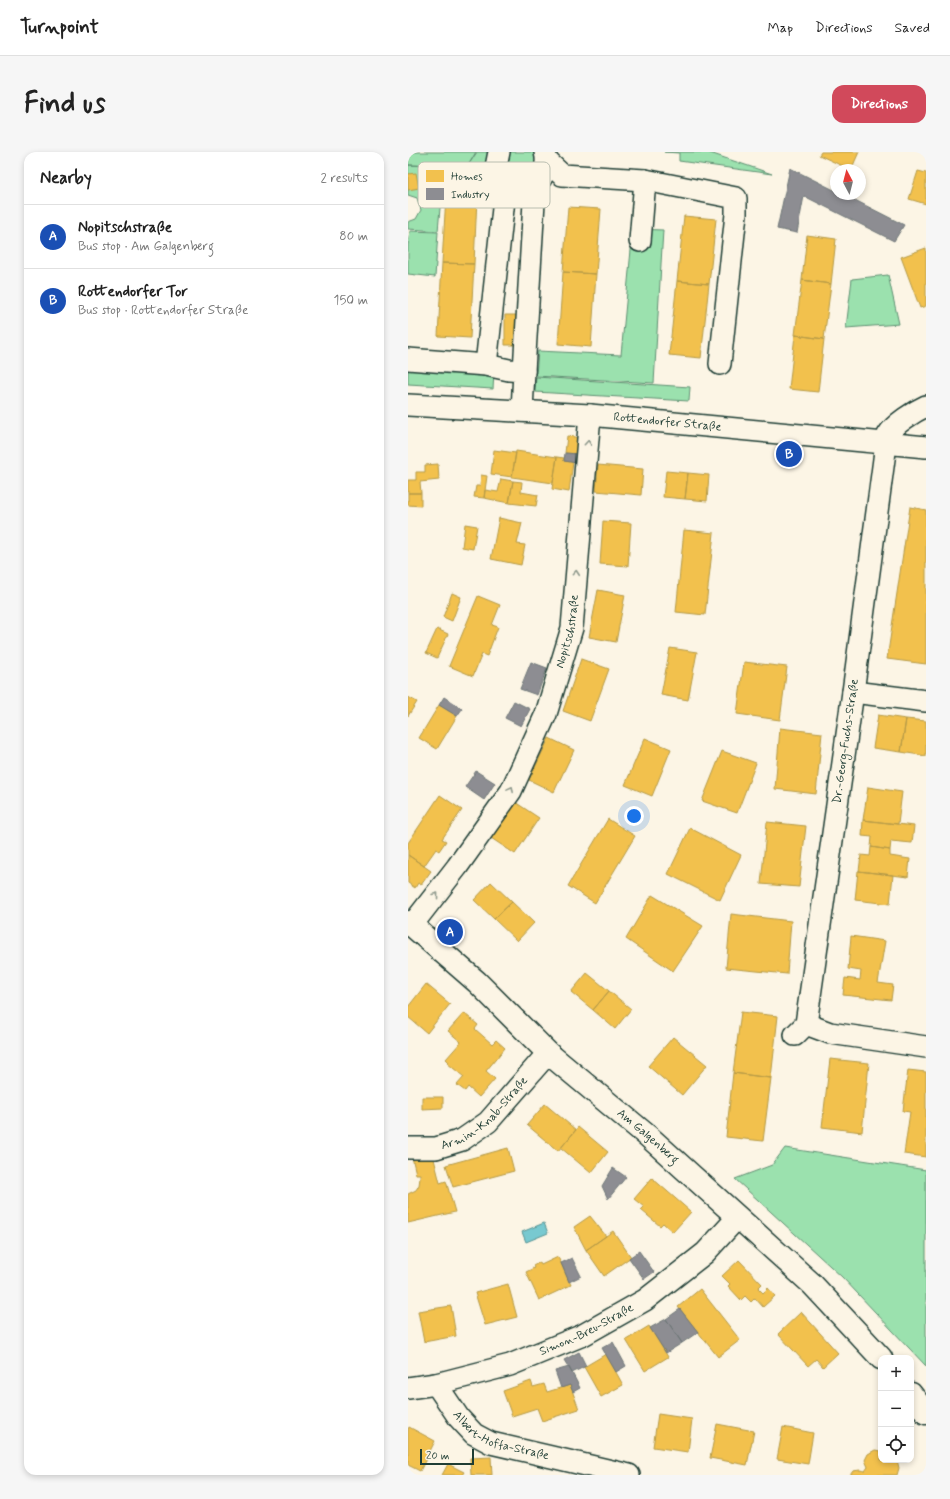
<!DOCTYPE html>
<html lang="en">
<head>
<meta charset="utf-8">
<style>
  :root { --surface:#fff; --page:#f6f6f6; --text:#222; --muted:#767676; --line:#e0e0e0; --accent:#d1495b }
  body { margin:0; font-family:Mynerve,sans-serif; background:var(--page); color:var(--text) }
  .controls { position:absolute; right:12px; bottom:12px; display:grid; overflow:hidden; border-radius:8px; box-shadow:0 2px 6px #0003 }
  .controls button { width:36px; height:36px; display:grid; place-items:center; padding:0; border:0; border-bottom:1px solid var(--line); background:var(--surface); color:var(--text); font:20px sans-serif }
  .compass { position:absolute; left:422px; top:12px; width:36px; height:36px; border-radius:50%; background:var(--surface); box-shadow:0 2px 6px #0003; rotate:353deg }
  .scale { position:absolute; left:12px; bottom:10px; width:54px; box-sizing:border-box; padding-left:4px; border:2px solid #1f3d34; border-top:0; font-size:11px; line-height:14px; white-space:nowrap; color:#1f3d34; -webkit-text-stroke:3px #fcf5e5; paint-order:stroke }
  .you { position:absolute; left:226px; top:664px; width:14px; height:14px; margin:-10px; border:3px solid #fff; border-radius:50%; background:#1a73e8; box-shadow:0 0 0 6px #1a73e833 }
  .badge { display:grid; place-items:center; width:26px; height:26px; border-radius:50%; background:var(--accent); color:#fff; font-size:13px; font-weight:700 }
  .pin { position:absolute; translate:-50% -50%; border:2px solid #fff; box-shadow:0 1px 4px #0006 }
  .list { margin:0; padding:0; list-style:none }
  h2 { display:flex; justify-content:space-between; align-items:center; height:52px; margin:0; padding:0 16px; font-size:17px }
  h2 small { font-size:13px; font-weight:400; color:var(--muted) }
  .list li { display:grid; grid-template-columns:26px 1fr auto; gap:12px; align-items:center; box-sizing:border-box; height:64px; padding:0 16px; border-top:1px solid var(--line) }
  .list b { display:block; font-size:15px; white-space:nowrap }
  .list p { margin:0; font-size:13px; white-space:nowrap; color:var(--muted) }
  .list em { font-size:13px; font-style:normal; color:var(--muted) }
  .icon { flex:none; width:22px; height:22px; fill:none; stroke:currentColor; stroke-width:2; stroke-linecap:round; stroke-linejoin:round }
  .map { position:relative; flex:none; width:518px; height:1323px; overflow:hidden; border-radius:12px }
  header { display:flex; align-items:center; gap:24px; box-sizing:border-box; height:56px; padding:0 20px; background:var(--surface); border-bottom:1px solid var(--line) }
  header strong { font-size:19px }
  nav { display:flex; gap:22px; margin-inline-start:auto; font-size:14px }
  .intro { display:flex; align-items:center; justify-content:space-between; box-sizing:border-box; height:96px; padding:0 24px }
  h1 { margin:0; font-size:28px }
  .button { padding:10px 18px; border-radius:12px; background:var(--accent); color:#fff; font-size:14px; font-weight:700 }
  main { display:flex; gap:24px; padding:0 24px }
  aside { flex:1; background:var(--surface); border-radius:12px; box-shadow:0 2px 6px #0003 }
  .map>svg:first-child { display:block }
</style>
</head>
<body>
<header>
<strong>Turnpoint</strong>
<nav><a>Map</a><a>Directions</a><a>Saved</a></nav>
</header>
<div class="intro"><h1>Find us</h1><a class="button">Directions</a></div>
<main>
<aside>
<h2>Nearby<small>2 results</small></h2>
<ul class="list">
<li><span class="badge" style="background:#1a4fb4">A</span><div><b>Nopitschstraße</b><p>Bus stop · Am Galgenberg</p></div><em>80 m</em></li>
<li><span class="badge" style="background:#1a4fb4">B</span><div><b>Rottendorfer Tor</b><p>Bus stop · Rottendorfer Straße</p></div><em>150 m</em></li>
</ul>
</aside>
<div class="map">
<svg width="518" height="1323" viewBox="0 0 518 1323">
  <rect width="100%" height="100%" fill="#fcf5e5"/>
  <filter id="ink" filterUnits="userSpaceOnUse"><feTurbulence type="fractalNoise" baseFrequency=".025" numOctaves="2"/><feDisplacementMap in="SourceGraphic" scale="8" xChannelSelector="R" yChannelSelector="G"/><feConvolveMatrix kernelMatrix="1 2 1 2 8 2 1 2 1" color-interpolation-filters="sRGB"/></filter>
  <g filter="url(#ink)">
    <path fill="#9be1ae" stroke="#5d8f71" d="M 0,0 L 68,0 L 61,12 L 69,0 L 91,0 L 98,30 L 46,28 L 34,33 L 30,79 L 0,77 L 0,70 L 8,67 L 13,58 L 9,46 L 0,43 L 0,13 L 60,15 L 0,13 Z
      M 99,0 L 125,0 L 129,7 C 124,26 121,27 102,22 L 95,11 Z
      M 256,0 L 299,0 L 364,22 L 271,9 L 271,1 Z
      M 225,77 L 255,78 L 246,231 L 128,224 L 130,199 L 213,203 Z
      M 2,79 L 30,80 L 27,125 L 0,122 L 0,94 Z
      M 480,123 L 491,172 L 438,176 L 444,127 Z
      M 0,217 L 86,221 L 85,237 L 0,232 Z
      M 128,225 L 282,235 L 281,249 L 127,240 Z
      M 377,996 L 518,1018 L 518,1214 L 434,1125 L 327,1027 L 364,1013 Z"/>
    <path fill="#78c9d0" stroke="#549192" d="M 136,1071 L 140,1081 L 118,1090 L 114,1080 Z"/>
    <path fill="#f2c14e" stroke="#b39946" d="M 413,0 L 451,0 L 443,18 L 411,3 Z
      M 510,19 L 518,21 L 518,52 L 501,47 Z
      M 8,21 L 11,36 L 0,38 L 0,22 Z
      M 38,44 L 69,46 L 66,112 L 34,111 Z
      M 160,55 L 193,57 L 188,122 L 155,120 Z
      M 276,64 L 308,67 L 301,132 L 269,129 Z
      M 399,83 L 428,87 L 423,132 L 394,128 Z
      M 518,96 L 518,154 L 512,156 L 493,105 Z
      M 34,111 L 66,112 L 62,186 L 30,184 Z
      M 155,120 L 188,122 L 183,195 L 150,192 Z
      M 394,128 L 423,132 L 416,187 L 387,183 Z
      M 269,129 L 301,132 L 293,206 L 261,203 Z
      M 97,163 L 112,163 L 112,193 L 97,193 Z
      M 387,183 L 416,187 L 410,240 L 381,237 Z
      M 159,284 L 173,286 L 170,302 L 157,301 Z
      M 86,298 L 108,301 L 104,325 L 83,322 Z
      M 108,299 L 149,305 L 145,331 L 104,325 Z
      M 149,305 L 156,306 L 156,309 L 165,310 L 161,340 L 144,337 Z
      M 30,312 L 31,328 L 12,330 L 13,341 L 0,341 L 0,328 L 8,328 L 8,320 L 17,320 L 17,313 Z
      M 190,313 L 235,317 L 233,343 L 188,339 Z
      M 258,319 L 280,321 L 277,347 L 255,345 Z
      M 280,321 L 301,323 L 299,349 L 277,347 Z
      M 73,323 L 79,324 L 76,346 L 66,345 L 68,334 L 72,334 Z
      M 93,327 L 105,329 L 101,351 L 76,346 L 77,338 L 90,340 Z
      M 105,329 L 114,330 L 113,340 L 130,343 L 128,354 L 101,351 Z
      M 0,341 L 13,341 L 13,354 L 0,353 Z
      M 502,355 L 518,358 L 518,512 L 479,507 Z
      M 91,366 L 114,371 L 109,392 L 117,393 L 113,413 L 83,407 Z
      M 195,369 L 223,371 L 220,414 L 192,412 Z
      M 57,372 L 69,374 L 65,397 L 54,395 Z
      M 276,378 L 306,381 L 297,463 L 268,460 Z
      M 190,438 L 217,443 L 208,490 L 181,485 Z
      M 44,441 L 53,445 L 44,469 L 35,465 Z
      M 70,444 L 92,453 L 84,473 L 90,475 L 79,504 L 74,502 L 65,524 L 41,514 Z
      M 29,477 L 40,482 L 29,506 L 18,501 Z
      M 262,496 L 289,500 L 280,548 L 253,543 Z
      M 173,507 L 201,517 L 182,569 L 155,559 Z
      M 336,510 L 379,515 L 372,568 L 329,562 Z
      M 0,545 L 9,550 L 0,564 Z
      M 31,553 L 49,564 L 29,597 L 11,586 Z
      M 470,563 L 498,567 L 493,600 L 465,596 Z
      M 498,567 L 518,569 L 518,604 L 493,600 Z
      M 372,576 L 414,581 L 408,642 L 367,637 Z
      M 141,586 L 166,598 L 146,640 L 121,628 Z
      M 237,586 L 263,597 L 244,644 L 217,633 Z
      M 314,599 L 348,611 L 329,661 L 294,649 Z
      M 460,635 L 494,640 L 490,672 L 455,668 Z
      M 32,643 L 54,658 L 34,687 L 38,689 L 31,699 L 28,697 L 16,714 L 0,703 L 0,691 Z
      M 107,650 L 131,666 L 107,702 L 83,686 Z
      M 200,667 L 227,684 L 187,751 L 160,734 Z
      M 455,668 L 506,674 L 504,691 L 483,689 L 482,698 L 463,695 L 464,685 L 454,684 Z
      M 359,670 L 398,674 L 391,735 L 353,732 Z
      M 282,676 L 333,703 L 312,748 L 260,722 Z
      M 463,695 L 482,698 L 482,704 L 502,707 L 500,725 L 451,719 L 453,703 L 462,704 Z
      M 0,703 L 23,719 L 13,733 L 10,731 L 7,736 L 0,731 Z
      M 450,719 L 485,723 L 482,752 L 447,748 Z
      M 83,730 L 104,750 L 86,767 L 66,748 Z
      M 244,743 L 295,774 L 265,819 L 218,787 Z
      M 104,750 L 126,771 L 109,789 L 86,767 Z
      M 323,762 L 383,769 L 379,822 L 318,816 Z
      M 443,784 L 477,789 L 470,831 L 485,833 L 483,848 L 435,843 L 437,826 L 452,828 L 453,819 L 440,817 Z
      M 179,821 L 201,839 L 185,858 L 163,840 Z
      M 18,832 L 42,852 L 19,881 L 0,865 L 0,855 Z
      M 201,839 L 223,857 L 207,877 L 185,858 Z
      M 333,860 L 370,864 L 363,926 L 325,921 Z
      M 56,861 L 70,873 L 67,877 L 84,892 L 88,888 L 97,896 L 78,919 L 87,927 L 71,945 L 60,935 L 57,939 L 49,933 L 56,925 L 39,911 L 41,910 L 38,907 L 53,890 L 40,879 Z
      M 265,885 L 299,913 L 274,943 L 240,914 Z
      M 422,907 L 461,911 L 454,980 L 414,975 Z
      M 500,918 L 518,920 L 518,1005 L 496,1002 L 502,960 L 495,959 Z
      M 325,921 L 363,926 L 355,989 L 318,985 Z
      M 14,945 L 35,945 L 35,956 L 14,957 Z
      M 137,952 L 168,978 L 150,999 L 119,973 Z
      M 170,975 L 200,1000 L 183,1021 L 153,996 Z
      M 100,996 L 106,1019 L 45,1035 L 38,1013 Z
      M 25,1003 L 32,1031 L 38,1029 L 47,1060 L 0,1071 L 0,1042 L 8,1038 L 11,1033 L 12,1026 L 12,1022 L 8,1022 L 4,1005 Z
      M 244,1026 L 283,1060 L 265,1080 L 255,1071 L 252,1074 L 233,1058 L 236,1055 L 226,1047 Z
      M 182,1064 L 198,1084 L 178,1098 L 166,1075 Z
      M 205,1079 L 223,1105 L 196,1124 L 178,1098 Z
      M 150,1105 L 163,1133 L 131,1148 L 118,1120 L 126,1116 L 125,1114 L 132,1110 L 133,1113 Z
      M 331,1108 L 354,1132 L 350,1136 L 355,1141 L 360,1136 L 367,1144 L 355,1155 L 347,1146 L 343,1150 L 337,1144 L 333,1148 L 320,1134 L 322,1132 L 314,1124 Z
      M 100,1132 L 109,1165 L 77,1173 L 67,1141 Z
      M 292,1137 L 332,1188 L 310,1205 L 270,1155 Z
      M 43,1154 L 48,1184 L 16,1190 L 10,1159 Z
      M 393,1160 L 430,1201 L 415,1215 L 408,1207 L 400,1214 L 370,1182 Z
      M 241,1174 L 260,1205 L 237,1219 L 218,1188 Z
      M 198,1202 L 215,1233 L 193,1245 L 176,1215 Z
      M 123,1229 L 125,1235 L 136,1232 L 139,1240 L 162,1233 L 171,1257 L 134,1269 L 129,1256 L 104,1264 L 95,1239 Z
      M 250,1262 L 284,1267 L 280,1300 L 245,1295 Z
      M 309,1272 L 346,1279 L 339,1313 L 302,1306 Z
      M 1,1275 L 27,1289 L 12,1319 L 0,1313 L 0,1278 Z
      M 375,1275 L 405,1281 L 400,1312 L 369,1307 Z
      M 467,1298 L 473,1299 L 473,1308 L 489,1308 L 491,1316 L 489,1323 L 442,1323 L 445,1319 L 452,1318 L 457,1319 L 460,1315 L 457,1308 L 460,1302 Z
      M 83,1305 L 84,1323 L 63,1323 L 62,1306 Z
      M 40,1312 L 56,1320 L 54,1323 L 34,1323 Z"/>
    <path fill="#8d8d92" stroke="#6c7576" d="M 382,16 L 428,39 L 428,42 L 435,42 L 496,73 L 486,89 L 396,44 L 389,81 L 369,77 Z
      M 157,301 L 170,302 L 169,311 L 156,309 Z
      M 123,510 L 139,516 L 129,543 L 112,537 Z
      M 36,545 L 54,557 L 49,564 L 31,553 Z
      M 106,549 L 122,557 L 113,574 L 97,566 Z
      M 68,619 L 87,631 L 76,648 L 57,635 Z
      M 205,1016 L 218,1025 L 200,1047 L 194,1034 Z
      M 231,1099 L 246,1120 L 236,1127 L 221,1106 Z
      M 164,1106 L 173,1124 L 161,1130 L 153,1111 Z
      M 272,1157 L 290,1180 L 274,1191 L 258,1167 Z
      M 258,1167 L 274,1191 L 258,1201 L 242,1176 Z
      M 205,1190 L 218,1214 L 208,1220 L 194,1196 Z
      M 171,1200 L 178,1214 L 164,1221 L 156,1208 Z
      M 161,1215 L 172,1236 L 165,1240 L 162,1233 L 153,1236 L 147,1219 Z"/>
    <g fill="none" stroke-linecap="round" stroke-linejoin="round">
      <g stroke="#1f3d34" stroke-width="24">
        <g id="street">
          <path d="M 91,0 L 88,15 L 98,29 L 111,31"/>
          <path d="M 139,9 L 154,23 L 237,28 L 328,46 L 328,62 L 312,212"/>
          <path d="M 232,89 L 237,28"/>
          <path d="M 0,207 L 78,213 L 101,218 L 116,219 L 114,259"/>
          <path d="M 78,213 L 98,29"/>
          <path d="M 116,219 L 127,33 C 137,25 140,11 137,0"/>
          <path id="s1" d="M 0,253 L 182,263 L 518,295"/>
          <path d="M 445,540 L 518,549"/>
          <path id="s2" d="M 4,773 L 49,715 L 103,639 L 138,562 L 164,476 L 182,263"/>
          <path d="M 398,872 L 422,881 L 518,895"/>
          <path id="s3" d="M 387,883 L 398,872 L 445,540 L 478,292 C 479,289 479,285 480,283 C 486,272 507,259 518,254"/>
          <path id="s4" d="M 0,996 L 28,996 L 54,988 L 80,970 L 140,901"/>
          <path id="s5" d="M 28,1232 L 51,1266 L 66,1282 L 83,1291 L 221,1323"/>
          <path id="s6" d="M 0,1236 L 28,1232 L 102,1213 L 175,1183 L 237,1148 L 297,1101 L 329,1066"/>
        </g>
      </g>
      <g stroke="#1f3d34" stroke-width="25">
        <g id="secondary">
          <path id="s7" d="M 0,770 L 69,830 L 140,901 L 241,985 L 404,1132 L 473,1206"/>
          <path d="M 503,1242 L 518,1261"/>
        </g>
      </g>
      <use href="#street" stroke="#fcf5e5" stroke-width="21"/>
      <use href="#secondary" stroke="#fcf5e5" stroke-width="22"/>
    </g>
    <defs><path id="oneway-chevron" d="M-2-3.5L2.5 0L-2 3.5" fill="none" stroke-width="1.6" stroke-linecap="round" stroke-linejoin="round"/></defs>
    <g stroke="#8e998c">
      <use href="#oneway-chevron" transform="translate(180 291) rotate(-85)"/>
      <use href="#oneway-chevron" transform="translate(168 421) rotate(-85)"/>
      <use href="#oneway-chevron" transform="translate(103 637) rotate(-62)"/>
      <use href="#oneway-chevron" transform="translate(28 743) rotate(-52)"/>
    </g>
  </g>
  <g text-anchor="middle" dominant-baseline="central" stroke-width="4" stroke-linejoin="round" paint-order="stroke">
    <g font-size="12" fill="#1f3d34" stroke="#fcf5e5">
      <text stroke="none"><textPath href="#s1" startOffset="260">Rottendorfer Straße</textPath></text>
      <text stroke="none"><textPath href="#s2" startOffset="337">Nopitschstraße</textPath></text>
      <text stroke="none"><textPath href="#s3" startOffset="301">Dr.-Georg-Fuchs-Straße</textPath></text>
      <text stroke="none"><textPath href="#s4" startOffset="89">Armin-Knab-Straße</textPath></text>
      <text stroke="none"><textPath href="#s7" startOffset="322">Am Galgenberg</textPath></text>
      <text stroke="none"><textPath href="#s6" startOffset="189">Simon-Breu-Straße</textPath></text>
      <text stroke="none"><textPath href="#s5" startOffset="88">Albert-Hoffa-Straße</textPath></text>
    </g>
  </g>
  <rect x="10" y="10" width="132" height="46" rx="6" fill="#fcf5e5" stroke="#babeb0" stroke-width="1"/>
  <rect x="18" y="18" width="18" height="12" fill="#f2c14e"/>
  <rect x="18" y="36" width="18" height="12" fill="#8d8d92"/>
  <g font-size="11" fill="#1f3d34">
    <text x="43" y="28">Homes</text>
    <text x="43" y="46">Industry</text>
  </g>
</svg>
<div class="controls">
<button>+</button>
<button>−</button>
<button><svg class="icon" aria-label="locate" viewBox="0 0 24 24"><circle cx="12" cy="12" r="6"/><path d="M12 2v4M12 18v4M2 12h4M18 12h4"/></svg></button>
</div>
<svg class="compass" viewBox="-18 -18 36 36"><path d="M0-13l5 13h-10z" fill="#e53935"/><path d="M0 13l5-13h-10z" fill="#767676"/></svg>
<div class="scale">20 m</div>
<div class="you"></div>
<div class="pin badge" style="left:42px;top:780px;background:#1a4fb4">A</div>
<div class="pin badge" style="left:381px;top:302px;background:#1a4fb4">B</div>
</div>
</main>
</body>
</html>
